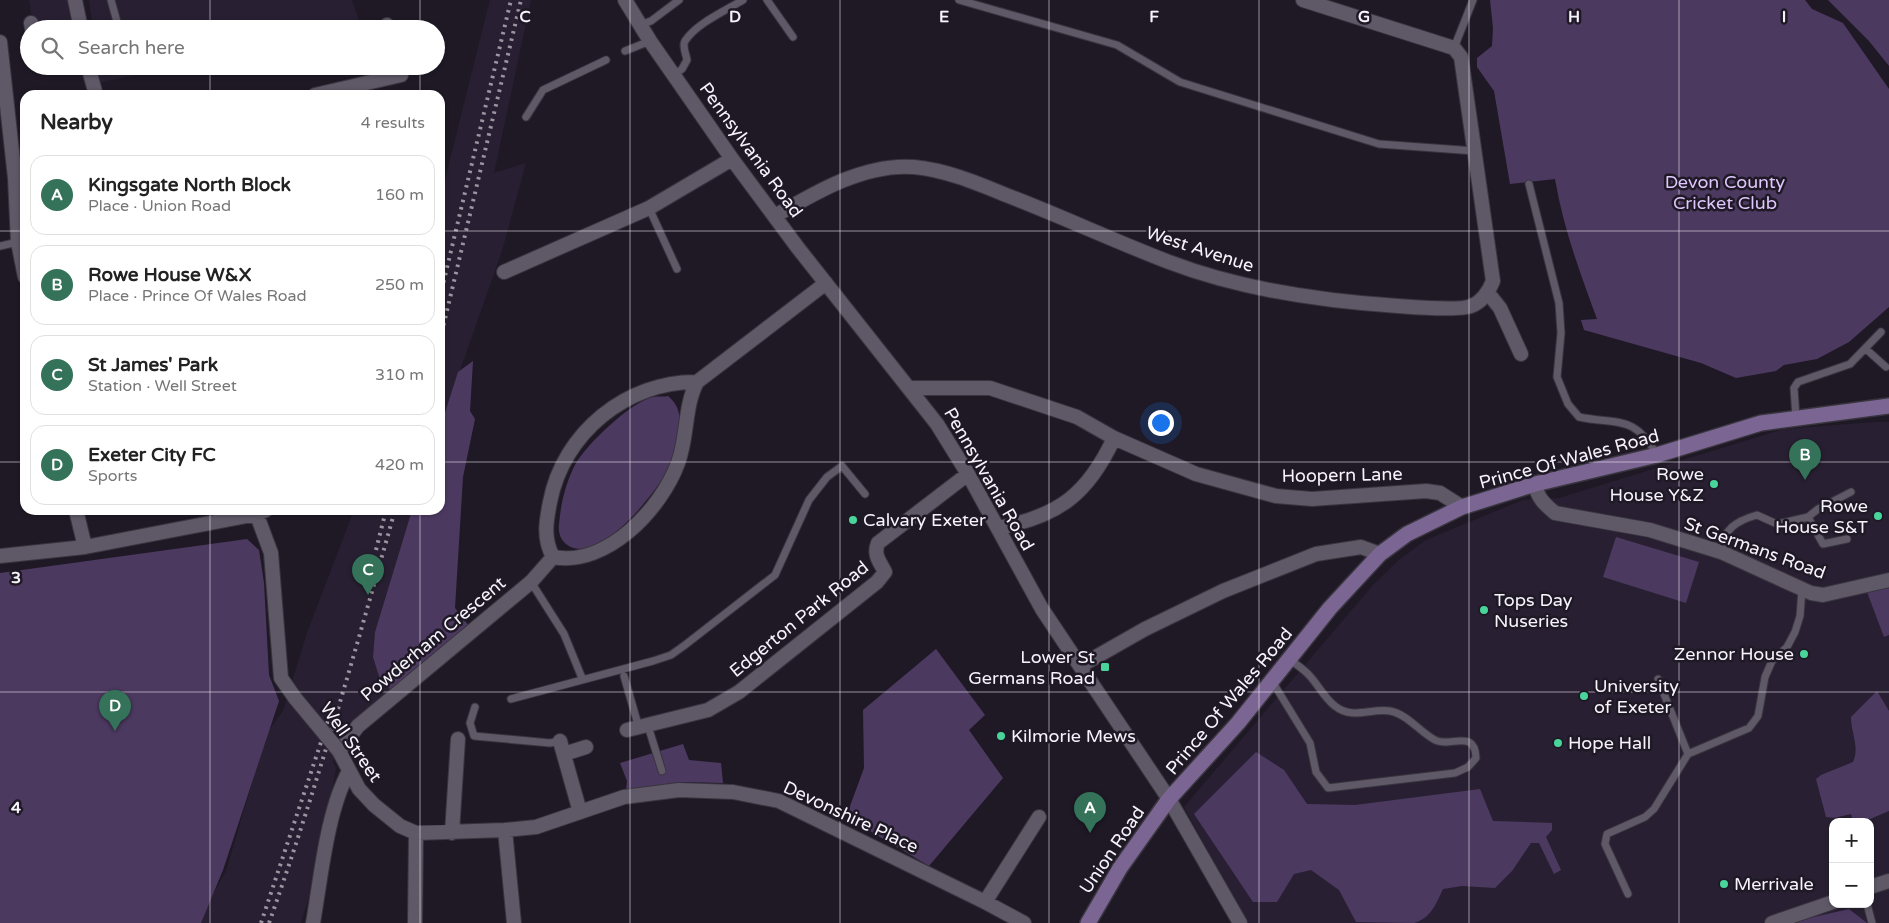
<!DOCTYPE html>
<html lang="en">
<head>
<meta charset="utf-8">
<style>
  :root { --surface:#fff; --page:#f6f6f6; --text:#222; --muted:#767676; --line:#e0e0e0; --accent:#347259 }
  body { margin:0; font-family:"Varela Round",sans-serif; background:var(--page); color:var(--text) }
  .controls { position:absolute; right:15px; bottom:15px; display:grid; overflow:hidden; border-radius:10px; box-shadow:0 1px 4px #0004 }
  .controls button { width:45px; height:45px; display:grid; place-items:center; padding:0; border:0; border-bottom:1px solid var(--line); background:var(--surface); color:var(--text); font:25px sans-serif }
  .you { position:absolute; left:1160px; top:422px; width:18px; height:18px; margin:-12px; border:4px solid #fff; border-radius:50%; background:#1a73e8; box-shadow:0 0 0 8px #1a73e833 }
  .badge { display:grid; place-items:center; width:32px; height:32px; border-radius:50%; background:var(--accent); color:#fff; font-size:16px; font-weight:700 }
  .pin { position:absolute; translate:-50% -41px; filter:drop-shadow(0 1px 2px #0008) }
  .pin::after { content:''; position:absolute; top:26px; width:18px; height:15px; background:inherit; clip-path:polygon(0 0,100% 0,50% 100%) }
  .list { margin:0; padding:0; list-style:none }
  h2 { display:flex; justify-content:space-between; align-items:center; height:65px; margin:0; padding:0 20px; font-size:21px }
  h2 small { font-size:16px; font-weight:400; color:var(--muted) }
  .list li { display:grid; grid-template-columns:32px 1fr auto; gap:15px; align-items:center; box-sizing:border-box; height:80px; margin:0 10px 10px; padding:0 10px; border:1px solid var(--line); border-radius:15px }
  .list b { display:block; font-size:19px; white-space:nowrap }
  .list p { margin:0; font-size:16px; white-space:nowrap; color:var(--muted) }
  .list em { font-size:16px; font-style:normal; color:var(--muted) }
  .icon { flex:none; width:28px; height:28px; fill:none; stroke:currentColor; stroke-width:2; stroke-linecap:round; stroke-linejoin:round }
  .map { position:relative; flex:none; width:1889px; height:923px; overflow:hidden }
  .search { position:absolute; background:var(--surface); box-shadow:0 1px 4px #0004; left:20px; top:20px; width:425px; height:55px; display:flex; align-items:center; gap:12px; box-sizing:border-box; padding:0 18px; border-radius:28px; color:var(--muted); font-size:19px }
  .panel { position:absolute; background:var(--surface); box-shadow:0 1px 4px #0004; left:20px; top:90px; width:425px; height:425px; border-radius:15px }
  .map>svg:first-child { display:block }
</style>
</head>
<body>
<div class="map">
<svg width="1889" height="923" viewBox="0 0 1889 923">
  <rect width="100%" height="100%" fill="#1f1926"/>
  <path fill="#282032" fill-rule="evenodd" d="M 29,0 L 70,0 L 76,29 L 34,29 Z
    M 89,0 L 352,0 L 361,27 L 93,29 Z
    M 490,0 L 531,0 L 494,173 L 526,163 L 502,251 L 440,427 L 440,200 Z
    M 97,66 L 178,66 L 97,83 Z
    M 1877,422 L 1889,422 L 1889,923 L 1248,923 L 1184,807 L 1373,585 L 1399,560 L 1426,540 L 1523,500 L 1559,498 L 1784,429 ZM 1833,822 L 1870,822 L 1870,904 L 1833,904 Z
    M 354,510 L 412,510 L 375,632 L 373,657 L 393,693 L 348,729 L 333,761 L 336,768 L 320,861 L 301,923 L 197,923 L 226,871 L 267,733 L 283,711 L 307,633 Z"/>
  <path fill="#4c3960" d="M 1490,0 L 1805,0 L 1812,9 L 1843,23 L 1889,89 L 1889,307 L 1849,342 L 1817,359 L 1784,365 L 1776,371 L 1736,378 L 1701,363 L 1584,330 L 1581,320 L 1597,319 C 1580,273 1563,227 1555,179 L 1510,184 L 1494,91 L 1477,67 L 1477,58 L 1492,46 L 1493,28 Z
    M 1828,0 L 1889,0 L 1889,66 L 1869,41 Z
    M 473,361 L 470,411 L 475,419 L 463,477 L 455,608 L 469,626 L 393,693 L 379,676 L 373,657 L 375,632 L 412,510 L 440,510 L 440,428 L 458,372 Z
    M 668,396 C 680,406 680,416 679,430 C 678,440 676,450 673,460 C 663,485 598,570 566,544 C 560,539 558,531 559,524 C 561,502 566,482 576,463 C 588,443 631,402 653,397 C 658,396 664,397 668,396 Z
    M 1616,537 L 1699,562 L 1686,603 L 1603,577 Z
    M 247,539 L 259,550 L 264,583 L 269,675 L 279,701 L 223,870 L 201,923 L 0,923 L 0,573 Z
    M 1889,587 L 1889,635 L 1884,637 L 1867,592 Z
    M 936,649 L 985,715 L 969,730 L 1003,778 L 929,866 L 846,817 L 864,768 L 863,710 Z
    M 1877,691 L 1889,711 L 1889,811 L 1863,822 L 1853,822 L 1851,814 L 1834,818 L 1826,817 L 1816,779 L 1821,775 L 1853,762 C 1860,747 1851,733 1851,717 Z
    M 683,744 L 689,760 L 721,763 L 723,783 L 681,782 L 626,790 L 627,781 L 620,763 Z
    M 1256,752 L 1284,770 L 1307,804 L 1355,805 L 1480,789 L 1493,821 L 1552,823 L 1552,830 L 1546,837 L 1561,870 L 1554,874 L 1539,843 L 1531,843 L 1512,871 L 1495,888 L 1462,886 L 1443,889 C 1436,904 1431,918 1414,923 L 1356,922 L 1339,890 L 1311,870 L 1294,874 L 1277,902 L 1253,902 L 1194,814 Z
    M 1849,909 L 1867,923 L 1791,923 L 1792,922 Z"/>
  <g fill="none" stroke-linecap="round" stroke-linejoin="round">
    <g stroke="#39353e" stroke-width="9">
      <path id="lane" d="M 111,0 L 119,29
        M 767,0 L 793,37
        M 959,0 L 1117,45 L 1180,82 L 1379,144 L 1475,151
        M 640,25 L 651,21 L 679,0
        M 1454,48 L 1473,0
        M 625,51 L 650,41
        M 674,75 L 682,69 L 687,60 C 686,54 682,46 685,41 C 697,23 725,11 743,0
        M 526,117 L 543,90 L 606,60
        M 1529,184 L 1559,303 L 1561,333 L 1557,377 L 1568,404 L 1579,417 C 1618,425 1634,414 1657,455
        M 649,208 L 677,269
        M 0,246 L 18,242
        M 1866,349 L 1886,367
        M 1796,418 L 1794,388 L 1798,382 L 1850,364 L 1881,332
        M 1847,539 L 1823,544 L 1808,517 L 1818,509 L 1851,492
        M 1721,552 C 1723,529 1736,521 1757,515 L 1777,524 L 1808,517
        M 531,582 L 564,634 L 582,678
        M 624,676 L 639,728
        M 1658,679 L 1688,754
        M 1272,681 L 1310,743 L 1316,772 L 1328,788 L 1455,773 L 1468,767 L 1476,758 C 1475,728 1450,748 1435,740 C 1420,732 1407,714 1390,711 C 1371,708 1352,720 1335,706 C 1324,698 1318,684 1308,674 C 1303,669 1296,664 1290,660
        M 511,699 L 653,661 L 671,655 L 685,645 L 775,575 L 809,500 L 827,477 L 842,466 L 865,494
        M 475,707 L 470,723 L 474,736 L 550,743 L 560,741
        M 648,726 L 662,771
        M 1628,894 L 1605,844 L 1607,834 L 1645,817 L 1654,809 L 1688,754 L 1749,728 L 1758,716 L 1765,677 L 1772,661 L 1787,647 L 1795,632 L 1800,616 L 1802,589
        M 1867,904 L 1872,923"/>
    </g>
    <g stroke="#39353e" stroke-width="16">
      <path id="street" d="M 75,0 L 81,29
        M 625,0 L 650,41 L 732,159 L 798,248 L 937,424 L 968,474 L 1042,609 L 1169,799 L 1240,923
        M 31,23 L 32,29
        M 387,25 L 388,29
        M 0,42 L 15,178 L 18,242 L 25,277
        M 88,66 L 96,95
        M 315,95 L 401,75 L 398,66
        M 775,216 C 816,192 865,163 914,167 C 946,170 977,183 1006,195 C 1061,216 1114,241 1169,262 C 1242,290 1321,301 1398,306 C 1412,307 1460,311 1471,306 C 1482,302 1489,291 1493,281 L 1461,57 L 1454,48 L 1303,0
        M 504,272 L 649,208 L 732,159
        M 1488,293 L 1500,308 L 1521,354
        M 909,388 L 990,388 L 1077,417 L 1114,438 L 1196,474 L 1276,496 L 1312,499 L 1426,491 L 1440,493 L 1462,507
        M 1535,484 C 1537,497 1544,504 1555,513 L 1650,530 L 1721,552 L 1811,593 L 1823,595 L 1889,580
        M 76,510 L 85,547
        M 255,510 L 271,553 L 281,678 L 295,698
        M 998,528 C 1059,516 1088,494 1114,438
        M 0,556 L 85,547 L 257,514 L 266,510
        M 553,557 L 531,582 L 358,726 L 339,751 L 359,789 L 374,805 L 400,826 L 416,833 L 505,830 L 536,827 L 624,797 L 679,790 L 733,792 L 779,801 L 985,902 L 1024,923
        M 553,557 C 607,567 661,509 678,463 C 688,436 684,407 697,382 L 826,283
        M 553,557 C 543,538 546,522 550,502 C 563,433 627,381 697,382
        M 1080,666 L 1145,629 L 1223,591 L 1316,554 L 1361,547 L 1380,554
        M 627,730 L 708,710 L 739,692 L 877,582 L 885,572 C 880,562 873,555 878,543 L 968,474
        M 560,741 L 580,812
        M 564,754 L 586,747
        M 505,830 L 514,923
        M 452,833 L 458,739
        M 1870,887 L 1889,881
        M 985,902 L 1039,817
        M 415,922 L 416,833
        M 313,923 C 321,877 327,811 349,771
        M 1772,923 L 1833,902"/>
    </g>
    <g stroke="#39353e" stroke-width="18">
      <path id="secondary" d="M 1088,923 L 1120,868 L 1169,799 L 1238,723 L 1330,608 L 1380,554 L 1407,534 L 1462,507 L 1535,484 L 1657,455 L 1761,423 L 1889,406"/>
    </g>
    <use href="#lane" stroke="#5e5867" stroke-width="7"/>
    <use href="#street" stroke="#5e5867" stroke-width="14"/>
    <use href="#secondary" stroke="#7b6593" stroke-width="15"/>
    <path stroke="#9a95a0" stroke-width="4" stroke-dasharray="2.5 5" stroke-linecap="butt" d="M 440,297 L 511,0
      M 440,340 L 521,0
      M 376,550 L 386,510
      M 261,923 L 331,712
      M 269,923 C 317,787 356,649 395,510"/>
    <g stroke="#39353e" stroke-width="16" stroke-linecap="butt">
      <path id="street-bridge" d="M 295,698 L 339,751"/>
    </g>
    <use href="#street-bridge" stroke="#5e5867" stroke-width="14"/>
  </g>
  <path fill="none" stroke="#f7f3fc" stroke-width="1" stroke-opacity="0.55" d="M 210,0 L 210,29M 420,0 L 420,29M 630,0 L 630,923M 840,0 L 840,923M 1049,0 L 1049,923M 1259,0 L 1259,923M 1469,0 L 1469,923M 1679,0 L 1679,923M 210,66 L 210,95M 420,66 L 420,95M 0,231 L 25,231M 440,231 L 1889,231M 0,462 L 25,462M 440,462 L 1889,462M 210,510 L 210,923M 420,510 L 420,923M 0,692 L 1889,692"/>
  <g fill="#49d49c" stroke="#1f1926" stroke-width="2">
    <circle cx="1714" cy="484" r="5"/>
    <circle cx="1878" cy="516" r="5"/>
    <circle cx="853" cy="520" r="5"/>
    <circle cx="1484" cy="610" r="5"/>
    <circle cx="1804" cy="654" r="5"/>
    <rect x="1100" y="662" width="10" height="10" rx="2.5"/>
    <circle cx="1584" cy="696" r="5"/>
    <circle cx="1001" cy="736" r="5"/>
    <circle cx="1558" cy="743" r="5"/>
    <circle cx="1724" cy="884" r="5"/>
  </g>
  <g text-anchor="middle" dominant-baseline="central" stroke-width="5" stroke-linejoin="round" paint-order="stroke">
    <g font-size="18" fill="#f7f3fc" stroke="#1f1926">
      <text transform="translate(751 150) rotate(54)">Pennsylvania Road</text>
      <text transform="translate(1200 249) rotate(18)">West Avenue</text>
      <text transform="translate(1569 459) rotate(-15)">Prince Of Wales Road</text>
      <text transform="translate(1342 475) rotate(-1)">Hoopern Lane</text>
      <text transform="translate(989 479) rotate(60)">Pennsylvania Road</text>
      <text transform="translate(1755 548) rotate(20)">St Germans Road</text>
      <text transform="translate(799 619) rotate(-39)">Edgerton Park Road</text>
      <text transform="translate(433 639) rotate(-40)">Powderham Crescent</text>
      <text transform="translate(1229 701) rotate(-50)">Prince Of Wales Road</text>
      <text transform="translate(351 742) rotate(55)">Well Street</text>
      <text transform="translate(851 817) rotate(25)">Devonshire Place</text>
      <text transform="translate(1112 850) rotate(-56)">Union Road</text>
    </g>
    <g font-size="18" fill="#dfc6fd" stroke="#1f1926">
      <text x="1725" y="182">Devon County<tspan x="1725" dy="21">Cricket Club</tspan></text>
    </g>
    <g font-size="18" fill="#f7f3fc" stroke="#1f1926" text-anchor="start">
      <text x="1704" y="474" text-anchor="end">Rowe<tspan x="1704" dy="21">House Y&amp;Z</tspan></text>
      <text x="1868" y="506" text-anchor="end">Rowe<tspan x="1868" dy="21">House S&amp;T</tspan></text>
      <text x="863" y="520">Calvary Exeter</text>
      <text x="1494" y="600">Tops Day<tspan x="1494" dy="21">Nuseries</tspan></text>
      <text x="1794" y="654" text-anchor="end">Zennor House</text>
      <text x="1095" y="657" text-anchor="end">Lower St<tspan x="1095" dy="21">Germans Road</tspan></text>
      <text x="1594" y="686">University<tspan x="1594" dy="21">of Exeter</tspan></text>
      <text x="1011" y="736">Kilmorie Mews</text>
      <text x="1568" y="743">Hope Hall</text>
      <text x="1734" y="884">Merrivale</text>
    </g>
  </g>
  <g font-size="16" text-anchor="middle" font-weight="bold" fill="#f7f3fc" stroke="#1f1926" stroke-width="5" stroke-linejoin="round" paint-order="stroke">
    <text x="525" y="22">C</text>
    <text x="735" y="22">D</text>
    <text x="944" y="22">E</text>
    <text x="1154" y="22">F</text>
    <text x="1364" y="22">G</text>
    <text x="1574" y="22">H</text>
    <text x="1784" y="22">I</text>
    <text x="16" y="583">3</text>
    <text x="16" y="813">4</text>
  </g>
</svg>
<div class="controls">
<button>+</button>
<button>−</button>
</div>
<div class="you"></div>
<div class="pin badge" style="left:1090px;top:833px">A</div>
<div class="pin badge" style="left:1805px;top:480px">B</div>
<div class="pin badge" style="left:368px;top:595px">C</div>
<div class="pin badge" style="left:115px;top:731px">D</div>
<div class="search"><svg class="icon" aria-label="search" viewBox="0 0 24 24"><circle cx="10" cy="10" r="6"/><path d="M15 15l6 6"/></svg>Search here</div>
<section class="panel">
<h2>Nearby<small>4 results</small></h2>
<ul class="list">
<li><span class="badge">A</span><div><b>Kingsgate North Block</b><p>Place · Union Road</p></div><em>160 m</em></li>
<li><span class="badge">B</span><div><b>Rowe House W&amp;X</b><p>Place · Prince Of Wales Road</p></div><em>250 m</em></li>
<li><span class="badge">C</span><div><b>St James' Park</b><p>Station · Well Street</p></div><em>310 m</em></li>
<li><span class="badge">D</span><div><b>Exeter City FC</b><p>Sports</p></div><em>420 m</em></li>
</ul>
</section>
</div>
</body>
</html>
